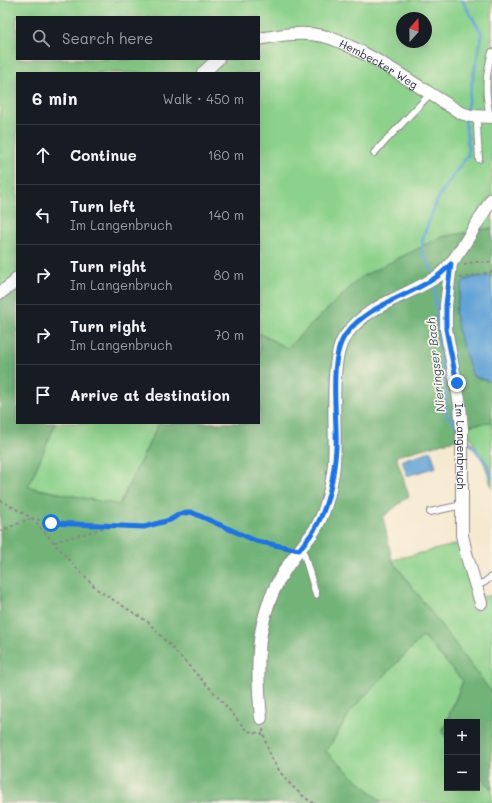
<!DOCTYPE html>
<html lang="en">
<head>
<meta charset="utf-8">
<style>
  :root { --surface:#171b24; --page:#20242c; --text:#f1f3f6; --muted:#9ea1a6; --line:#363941 }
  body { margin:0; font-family:Mali,sans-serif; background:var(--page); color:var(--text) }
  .controls { position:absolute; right:12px; bottom:12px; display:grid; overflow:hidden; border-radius:0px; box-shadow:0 4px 16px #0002 }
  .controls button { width:36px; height:36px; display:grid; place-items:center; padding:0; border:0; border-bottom:1px solid var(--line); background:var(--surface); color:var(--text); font:20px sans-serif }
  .compass { position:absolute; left:396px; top:12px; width:36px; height:36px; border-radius:50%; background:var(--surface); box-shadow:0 4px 16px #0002; rotate:20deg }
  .stop { position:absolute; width:12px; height:12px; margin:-9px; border:3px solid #1a73e8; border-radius:50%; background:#fff }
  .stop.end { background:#1a73e8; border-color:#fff; box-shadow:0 1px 4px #0008 }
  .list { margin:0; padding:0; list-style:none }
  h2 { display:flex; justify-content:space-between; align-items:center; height:52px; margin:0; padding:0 16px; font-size:17px }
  h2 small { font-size:13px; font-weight:400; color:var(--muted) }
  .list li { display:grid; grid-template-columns:26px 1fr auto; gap:12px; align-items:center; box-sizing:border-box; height:60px; padding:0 16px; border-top:1px solid var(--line) }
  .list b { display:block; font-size:15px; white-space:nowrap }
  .list p { margin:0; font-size:13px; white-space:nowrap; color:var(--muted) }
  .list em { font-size:13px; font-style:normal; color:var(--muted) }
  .icon { flex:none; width:22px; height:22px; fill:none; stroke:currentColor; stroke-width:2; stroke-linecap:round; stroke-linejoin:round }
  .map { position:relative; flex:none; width:492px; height:803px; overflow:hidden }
  .search { position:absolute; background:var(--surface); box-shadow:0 4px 16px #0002; left:16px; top:16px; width:244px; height:44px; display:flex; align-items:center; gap:10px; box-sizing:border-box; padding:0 14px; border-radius:0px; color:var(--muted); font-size:15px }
  .panel { position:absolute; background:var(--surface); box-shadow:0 4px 16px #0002; left:16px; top:72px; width:244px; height:352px; border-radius:0px }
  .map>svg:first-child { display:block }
</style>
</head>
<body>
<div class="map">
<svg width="492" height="803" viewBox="0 0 492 803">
  <rect width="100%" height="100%" fill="#fcf5e5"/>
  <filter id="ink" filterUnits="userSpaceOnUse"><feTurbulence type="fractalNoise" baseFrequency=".025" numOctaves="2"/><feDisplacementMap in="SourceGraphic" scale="8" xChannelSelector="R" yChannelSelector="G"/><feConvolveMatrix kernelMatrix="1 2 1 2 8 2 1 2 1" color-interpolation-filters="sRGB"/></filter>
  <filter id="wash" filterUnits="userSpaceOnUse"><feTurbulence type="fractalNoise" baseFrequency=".012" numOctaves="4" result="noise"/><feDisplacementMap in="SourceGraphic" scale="16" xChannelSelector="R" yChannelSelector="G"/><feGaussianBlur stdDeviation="0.9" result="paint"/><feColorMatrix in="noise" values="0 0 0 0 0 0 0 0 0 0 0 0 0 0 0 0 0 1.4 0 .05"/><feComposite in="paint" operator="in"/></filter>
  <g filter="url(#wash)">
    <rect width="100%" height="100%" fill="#f5e9d0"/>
    <path fill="#8dd28c" stroke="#587a64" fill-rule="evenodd" d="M 0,0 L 492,0 L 492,228 L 441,237 L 361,277 L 287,349 L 259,333 L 259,73 L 17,73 L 17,284 L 0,297 ZM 17,17 L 259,17 L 259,59 L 17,59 ZM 402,18 L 426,18 L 426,42 L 402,42 Z
      M 492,422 L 492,488 L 485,465 L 465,426 Z
      M 56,423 L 159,423 L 119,505 L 28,487 Z
      M 466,542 L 482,597 L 492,595 L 492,693 L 392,560 Z
      M 423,636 L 463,681 L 442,732 L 447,738 L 447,788 L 477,788 L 477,773 L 492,790 L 492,803 L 383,803 L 326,752 L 352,709 Z"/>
    <path fill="#72b478" stroke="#4a6b5a" d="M 492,228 L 492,276 L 475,277 L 465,280 L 462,284 L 455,312 L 473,376 L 492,382 L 492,422 L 465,426 L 469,436 L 396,456 L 409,496 L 383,517 L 392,560 L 492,693 L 492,790 L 477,773 L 477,722 L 447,722 L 447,738 L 442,733 L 463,681 L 423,636 L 352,709 L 326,752 L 383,803 L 0,803 L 0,297 L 17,284 L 17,423 L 56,423 L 28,487 L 119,505 L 159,423 L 259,423 L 259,333 L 287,348 L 361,277 L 441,237 Z"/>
    <path fill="#63a4d7" stroke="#426389" d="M 492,276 L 492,382 L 473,376 L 459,335 L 455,312 L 462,284 L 465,280 L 475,277 Z
      M 431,451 L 436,467 L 407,476 L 402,460 Z"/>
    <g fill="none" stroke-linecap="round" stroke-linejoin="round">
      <path stroke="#63a4d7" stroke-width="3" d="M 462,0 L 482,34 L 466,112
        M 432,270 L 422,252 L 423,237 L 432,212 L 441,193 L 468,155 L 468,146 L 465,117
        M 435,285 L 435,298 L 447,415 L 458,427
        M 466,438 L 487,464 L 492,478"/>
    </g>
  </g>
  <g filter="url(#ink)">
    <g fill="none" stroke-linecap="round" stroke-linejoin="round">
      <g stroke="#8c8686" stroke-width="8">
        <path id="service" d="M 478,117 L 477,126 L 479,159
          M 490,117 C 485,92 485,77 492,52
          M 374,153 L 431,93
          M 430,512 L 462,505
          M 302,547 L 316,595
          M 476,586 L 485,582 L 492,576"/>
      </g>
      <g stroke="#8c8686" stroke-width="14">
        <g id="minor">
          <path id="s1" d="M 259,39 C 280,35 301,31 323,36 C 337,39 351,47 365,54 C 398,71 429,94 461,113 L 471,116 L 492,117"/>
          <path d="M 203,73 L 218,59"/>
          <path id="s2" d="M 451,264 L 446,305 L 446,329 L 460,405 L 462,430 L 462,535 L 467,557 L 481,603"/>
          <path d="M 0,293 L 14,283 L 17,278"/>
          <path d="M 261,718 C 256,666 255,619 283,573 C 292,558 304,545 314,531 C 325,514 330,493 333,473 C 339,438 326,361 346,335 C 369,303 407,297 438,276 C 451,266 459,252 468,238 C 476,225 484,212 492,199"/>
        </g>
      </g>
      <path stroke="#8c8686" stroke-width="2" stroke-dasharray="3 3" stroke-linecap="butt" d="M 464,265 L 473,262 L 492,262
        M 460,278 L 492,272
        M 0,500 L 32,518 L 51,523 L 144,527 L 170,520 L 180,514 L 191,512 L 256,541 L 288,547
        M 32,518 L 71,562 L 98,590 L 148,622 L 219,698 L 247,731 L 263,734
        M 0,531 L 32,518
        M 54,542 L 112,526
        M 263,729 C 267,760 287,786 313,803"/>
      <use href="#service" stroke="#fff" stroke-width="6"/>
      <use href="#minor" stroke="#fff" stroke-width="12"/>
    </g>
  </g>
  <g fill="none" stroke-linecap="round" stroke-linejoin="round" filter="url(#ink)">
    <path stroke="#1a73e8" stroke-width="5" d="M 51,523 L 144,527 L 170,520 L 180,514 L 191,512 L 256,541 L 299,550 C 304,543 310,537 314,530 C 329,506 334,476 336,448 C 338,418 327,359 346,334 C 370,303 407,298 438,276 C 443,272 447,268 451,264 L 446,305 L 446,329 L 457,383"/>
  </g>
  <g text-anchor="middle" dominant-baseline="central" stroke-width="3.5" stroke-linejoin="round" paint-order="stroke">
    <g font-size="11" fill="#22223b" stroke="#fcf5e5">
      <text stroke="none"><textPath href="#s1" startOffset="127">Hembecker Weg</textPath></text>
      <text stroke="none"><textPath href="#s2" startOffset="184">Im Langenbruch</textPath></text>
    </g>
    <g font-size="12" font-style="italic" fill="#3c5679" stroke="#fcf5e5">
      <text transform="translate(435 365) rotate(-96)">Nieringser Bach</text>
    </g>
  </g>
</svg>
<div class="controls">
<button>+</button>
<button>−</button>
</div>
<svg class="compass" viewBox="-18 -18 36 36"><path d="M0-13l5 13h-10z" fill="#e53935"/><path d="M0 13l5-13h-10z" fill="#9ea1a6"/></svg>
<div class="stop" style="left:51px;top:523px"></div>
<div class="stop end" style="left:457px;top:383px"></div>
<div class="search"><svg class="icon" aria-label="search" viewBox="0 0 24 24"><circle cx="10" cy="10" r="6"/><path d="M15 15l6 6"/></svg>Search here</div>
<section class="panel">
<h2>6 min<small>Walk · 450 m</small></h2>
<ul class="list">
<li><svg class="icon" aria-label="ahead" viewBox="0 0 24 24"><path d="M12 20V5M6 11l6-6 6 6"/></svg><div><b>Continue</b></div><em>160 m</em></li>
<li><svg class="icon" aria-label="left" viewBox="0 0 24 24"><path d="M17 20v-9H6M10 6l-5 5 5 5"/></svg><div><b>Turn left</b><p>Im Langenbruch</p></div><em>140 m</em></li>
<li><svg class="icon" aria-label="right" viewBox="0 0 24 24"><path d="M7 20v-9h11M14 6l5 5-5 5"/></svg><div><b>Turn right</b><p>Im Langenbruch</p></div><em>80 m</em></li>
<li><svg class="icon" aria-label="right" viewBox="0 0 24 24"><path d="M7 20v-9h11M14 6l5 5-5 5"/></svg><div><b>Turn right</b><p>Im Langenbruch</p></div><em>70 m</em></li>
<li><svg class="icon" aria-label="arrive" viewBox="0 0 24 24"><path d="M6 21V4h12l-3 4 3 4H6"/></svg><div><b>Arrive at destination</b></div></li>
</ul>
</section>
</div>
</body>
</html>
